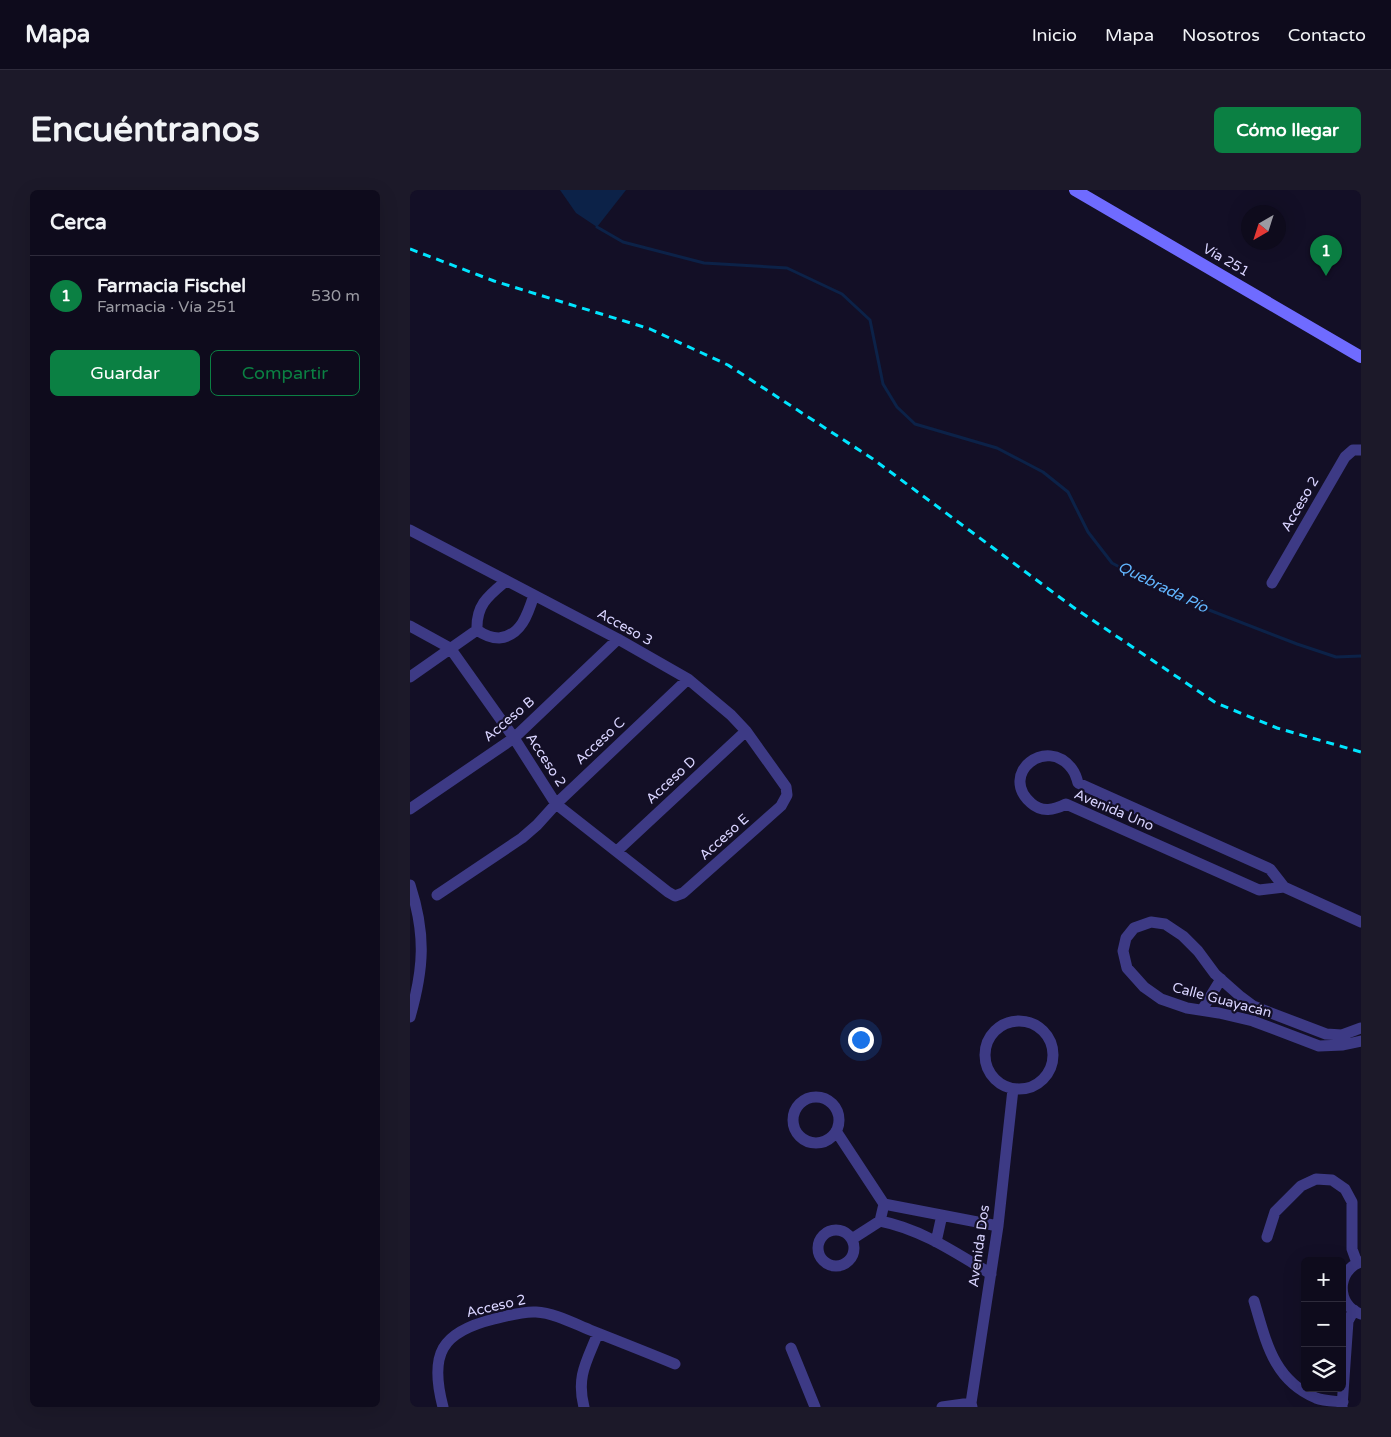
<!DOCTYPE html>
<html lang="es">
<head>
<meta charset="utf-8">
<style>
  :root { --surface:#0e0b1c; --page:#1c1929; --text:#f1f3f6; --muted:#9b9ba3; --line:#2e2b3b; --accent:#0b8043 }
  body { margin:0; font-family:"Varela Round",sans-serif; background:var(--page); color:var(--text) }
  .controls { position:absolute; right:15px; bottom:15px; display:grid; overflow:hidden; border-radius:8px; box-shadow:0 5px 20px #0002 }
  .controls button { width:45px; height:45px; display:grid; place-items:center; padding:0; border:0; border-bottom:1px solid var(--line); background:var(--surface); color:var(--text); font:25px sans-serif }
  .compass { position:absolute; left:831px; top:15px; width:45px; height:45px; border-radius:50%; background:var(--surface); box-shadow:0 5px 20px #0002; rotate:219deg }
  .you { position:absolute; left:450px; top:849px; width:18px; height:18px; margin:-12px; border:4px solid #fff; border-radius:50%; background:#1a73e8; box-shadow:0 0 0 8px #1a73e833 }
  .badge { display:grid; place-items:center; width:32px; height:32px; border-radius:50%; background:var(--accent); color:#fff; font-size:16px; font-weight:700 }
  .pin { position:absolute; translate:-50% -41px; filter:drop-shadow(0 1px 2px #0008) }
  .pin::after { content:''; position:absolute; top:26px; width:18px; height:15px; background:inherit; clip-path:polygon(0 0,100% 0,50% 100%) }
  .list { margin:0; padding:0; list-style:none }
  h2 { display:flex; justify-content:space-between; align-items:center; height:65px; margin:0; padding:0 20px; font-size:21px }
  h2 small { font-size:16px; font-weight:400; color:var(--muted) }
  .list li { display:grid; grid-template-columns:32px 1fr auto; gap:15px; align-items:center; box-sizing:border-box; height:80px; padding:0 20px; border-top:1px solid var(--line) }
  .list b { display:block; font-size:19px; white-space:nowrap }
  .list p { margin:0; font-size:16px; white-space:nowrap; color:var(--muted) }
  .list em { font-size:16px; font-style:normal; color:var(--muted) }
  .actions { display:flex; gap:10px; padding:15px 20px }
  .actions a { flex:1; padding:11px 0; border:1px solid var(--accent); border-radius:8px; text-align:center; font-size:18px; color:var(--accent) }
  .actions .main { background:var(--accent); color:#fff }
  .icon { flex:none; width:28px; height:28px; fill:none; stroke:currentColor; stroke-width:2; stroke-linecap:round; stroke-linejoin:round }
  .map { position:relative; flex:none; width:951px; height:1217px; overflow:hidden; border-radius:8px }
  header { display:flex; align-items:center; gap:30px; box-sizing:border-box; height:70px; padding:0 25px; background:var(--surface); border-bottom:1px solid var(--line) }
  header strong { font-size:24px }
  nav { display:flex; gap:28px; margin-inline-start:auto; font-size:18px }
  .intro { display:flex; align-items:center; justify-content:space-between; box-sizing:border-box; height:120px; padding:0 30px }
  h1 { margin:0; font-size:35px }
  .button { padding:12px 22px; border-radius:8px; background:var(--accent); color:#fff; font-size:18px; font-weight:700 }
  main { display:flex; gap:30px; padding:0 30px }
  aside { flex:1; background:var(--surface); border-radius:8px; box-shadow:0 5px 20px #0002 }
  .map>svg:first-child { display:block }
</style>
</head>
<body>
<header>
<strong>Mapa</strong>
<nav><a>Inicio</a><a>Mapa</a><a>Nosotros</a><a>Contacto</a></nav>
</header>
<div class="intro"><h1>Encuéntranos</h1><a class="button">Cómo llegar</a></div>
<main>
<aside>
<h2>Cerca<small></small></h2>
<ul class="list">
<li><span class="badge">1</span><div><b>Farmacia Fischel</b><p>Farmacia · Vía 251</p></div><em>530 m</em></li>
</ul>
<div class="actions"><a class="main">Guardar</a><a>Compartir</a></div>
</aside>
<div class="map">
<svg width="951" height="1217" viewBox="0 0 951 1217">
  <rect width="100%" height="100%" fill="#130f26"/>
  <path fill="#0c2248" d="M 150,0 L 216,0 L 187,37 L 166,23 Z"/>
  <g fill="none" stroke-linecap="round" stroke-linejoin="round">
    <path stroke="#0c2248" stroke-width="3" d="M 187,37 L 213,52 L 294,73 L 377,78 L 432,104 L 460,130 L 473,194 L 487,217 L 505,234 L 587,258 L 633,282 L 658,302 L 678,342 L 702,373 L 763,406 L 887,454 L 926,467 L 951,466"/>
    <path stroke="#3d3a85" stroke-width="11" d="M 0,340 L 208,449 L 278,489 L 321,525 L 336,541 L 376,597 L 377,605 L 371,616 L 273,703 L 265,706 L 258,702 L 146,614 L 104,548 L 40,458 L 0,436
      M 96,391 C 78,406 66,415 67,440 C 74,445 80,448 89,448 C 111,446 118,424 124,405
      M 862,393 L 935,267 L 943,260 L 951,260
      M 0,487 L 67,440
      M 0,619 L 104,548 L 208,449
      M 207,661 L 336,541
      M 0,695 C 16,744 14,778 0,827
      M 874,697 L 849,700 L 656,614 C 644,620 632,623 621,613 C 588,584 637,545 662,579 C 665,583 667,589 668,593 L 860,679 L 874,697 L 951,732
      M 27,705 L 112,648 L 127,635 L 146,614 L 278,489
      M 792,820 L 811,789
      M575 865a34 34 0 1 1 68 0a34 34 0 1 1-68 0Z
      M 951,838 L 932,845 L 916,844 L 843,816 L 831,807 L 805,784 L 788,761 L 773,746 L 755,734 L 741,732 L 724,738 L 716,748 L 713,761 L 717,778 L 734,797 L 751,809 L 777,818 L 809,823 L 843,831 L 909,856 L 933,855 L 951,851
      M383 930a23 23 0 1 1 46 0a23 23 0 1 1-46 0Z
      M 426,941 L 474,1014 L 470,1031 L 442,1049
      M 474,1014 L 588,1036
      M 470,1031 C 511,1039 546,1063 581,1084
      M408 1058a18 18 0 1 1 36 0a18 18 0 1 1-36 0Z
      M 857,1047 L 865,1022 L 891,996 L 906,989 L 922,990 L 935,999 L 942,1012 L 942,1059 L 947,1073
      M 526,1052 L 532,1025
      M 951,1072 C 926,1080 926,1116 951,1124
      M 844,1111 C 856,1151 863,1190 906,1208 C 914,1211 924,1211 933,1212
      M 381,1158 L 405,1217
      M 33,1217 C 19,1164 31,1142 84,1129 C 97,1126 112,1121 126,1122 C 144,1123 163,1133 180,1140 C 208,1151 236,1162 265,1174
      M 174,1217 C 166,1186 177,1171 188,1143
      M 532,1217 L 561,1213
      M 562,1217 L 561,1213 L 588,1036 L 603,899
      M 932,1217 L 938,1131 L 944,1120"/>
    <path stroke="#6f6bff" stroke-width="12" d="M 665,0 L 951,167"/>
    <path stroke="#00e5ff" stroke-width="3" stroke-dasharray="8 6" stroke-linecap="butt" d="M 0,59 L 84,91 L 240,139 L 318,175 L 463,269 L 663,417 L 806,513 L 867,538 L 951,562"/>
  </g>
  <g text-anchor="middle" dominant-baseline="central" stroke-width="4.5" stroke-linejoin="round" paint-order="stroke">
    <g font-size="14" fill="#d9d4ff" stroke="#130f26">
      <text transform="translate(816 70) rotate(30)">Vía 251</text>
      <text transform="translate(890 314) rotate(-60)">Acceso 2</text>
      <text transform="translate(215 437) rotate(29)">Acceso 3</text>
      <text transform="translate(99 529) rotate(-40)">Acceso B</text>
      <text transform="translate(190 551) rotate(-43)">Acceso C</text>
      <text transform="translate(136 570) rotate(57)">Acceso 2</text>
      <text transform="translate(261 590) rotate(-43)">Acceso D</text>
      <text transform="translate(704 620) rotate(23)">Avenida Uno</text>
      <text transform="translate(314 647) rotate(-42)">Acceso E</text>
      <text transform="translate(812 810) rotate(15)">Calle Guayacán</text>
      <text transform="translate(569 1056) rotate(-82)">Avenida Dos</text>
      <text transform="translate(86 1116) rotate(-13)">Acceso 2</text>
    </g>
    <g font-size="15" font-style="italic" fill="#62b6ff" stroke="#130f26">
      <text transform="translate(753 397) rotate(26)">Quebrada Pío</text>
    </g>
  </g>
</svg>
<div class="controls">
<button>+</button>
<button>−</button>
<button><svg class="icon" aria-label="layers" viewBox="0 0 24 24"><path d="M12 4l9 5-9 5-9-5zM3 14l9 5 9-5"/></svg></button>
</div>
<svg class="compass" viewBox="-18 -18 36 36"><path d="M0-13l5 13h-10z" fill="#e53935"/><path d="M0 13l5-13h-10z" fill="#9b9ba3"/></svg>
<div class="you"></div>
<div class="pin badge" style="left:916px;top:86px">1</div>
</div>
</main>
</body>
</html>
